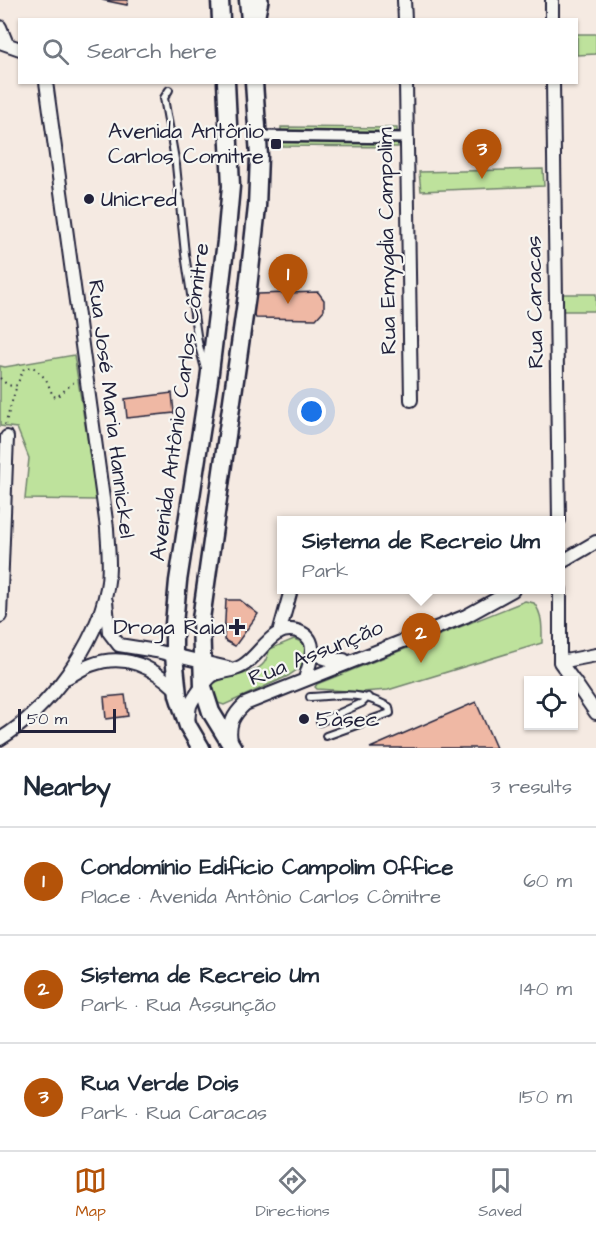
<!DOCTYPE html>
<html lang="en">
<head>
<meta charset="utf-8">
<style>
  :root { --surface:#fff; --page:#f6f6f7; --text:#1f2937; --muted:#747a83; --line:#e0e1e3; --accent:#b45309 }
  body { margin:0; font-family:"Architects Daughter",sans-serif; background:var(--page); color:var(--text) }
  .controls { position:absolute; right:18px; bottom:18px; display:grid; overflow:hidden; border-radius:0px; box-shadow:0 2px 4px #0004 }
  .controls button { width:54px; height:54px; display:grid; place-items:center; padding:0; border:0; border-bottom:2px solid var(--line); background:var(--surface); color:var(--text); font:30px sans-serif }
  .scale { position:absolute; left:18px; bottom:15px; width:98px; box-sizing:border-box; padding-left:6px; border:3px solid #22223b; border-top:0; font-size:16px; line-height:21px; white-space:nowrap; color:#22223b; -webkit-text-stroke:4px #f6f6f2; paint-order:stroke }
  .you { position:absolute; left:312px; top:412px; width:21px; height:21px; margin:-15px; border:4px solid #fff; border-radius:50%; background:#1a73e8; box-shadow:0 0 0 9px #1a73e833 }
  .badge { display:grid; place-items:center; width:39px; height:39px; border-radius:50%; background:var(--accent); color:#fff; font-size:20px; font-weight:700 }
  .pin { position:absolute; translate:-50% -50px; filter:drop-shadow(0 2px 3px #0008) }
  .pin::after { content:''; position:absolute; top:32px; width:21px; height:18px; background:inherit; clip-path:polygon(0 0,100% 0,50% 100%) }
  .popup { position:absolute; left:277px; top:516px; width:288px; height:78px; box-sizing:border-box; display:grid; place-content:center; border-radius:0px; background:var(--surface); filter:drop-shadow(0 2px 4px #0005); font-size:20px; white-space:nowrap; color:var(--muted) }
  .popup b { font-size:22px; color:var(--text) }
  .popup::after { content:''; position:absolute; left:50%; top:100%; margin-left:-12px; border:12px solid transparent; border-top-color:var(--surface) }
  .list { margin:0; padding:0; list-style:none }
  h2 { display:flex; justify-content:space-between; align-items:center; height:78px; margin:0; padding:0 24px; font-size:26px }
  h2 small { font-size:20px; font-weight:400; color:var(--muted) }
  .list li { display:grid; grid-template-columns:39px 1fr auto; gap:18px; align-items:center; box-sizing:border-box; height:108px; padding:0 24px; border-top:2px solid var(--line) }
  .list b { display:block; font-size:22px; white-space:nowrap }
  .list p { margin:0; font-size:20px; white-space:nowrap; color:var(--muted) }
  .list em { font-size:20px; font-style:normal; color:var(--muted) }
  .icon { flex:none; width:33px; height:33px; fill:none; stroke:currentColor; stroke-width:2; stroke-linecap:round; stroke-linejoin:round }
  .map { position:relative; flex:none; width:596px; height:748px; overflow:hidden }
  .search { position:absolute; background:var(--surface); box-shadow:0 2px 4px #0004; left:18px; right:18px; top:18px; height:66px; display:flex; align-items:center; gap:15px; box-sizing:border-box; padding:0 21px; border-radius:0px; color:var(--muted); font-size:22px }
  .sheet { height:402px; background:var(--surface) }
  nav { display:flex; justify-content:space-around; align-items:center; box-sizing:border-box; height:84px; border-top:2px solid var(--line); background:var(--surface); font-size:16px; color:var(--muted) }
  nav a { display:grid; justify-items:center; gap:3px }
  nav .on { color:var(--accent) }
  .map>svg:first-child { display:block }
</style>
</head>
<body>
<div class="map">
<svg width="596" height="748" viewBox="0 0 596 748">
  <rect width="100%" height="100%" fill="#f5eae2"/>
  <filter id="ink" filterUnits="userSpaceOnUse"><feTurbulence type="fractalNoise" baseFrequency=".0167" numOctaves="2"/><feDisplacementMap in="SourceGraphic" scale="12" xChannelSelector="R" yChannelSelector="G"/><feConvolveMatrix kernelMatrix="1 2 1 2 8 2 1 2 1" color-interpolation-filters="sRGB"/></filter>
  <g filter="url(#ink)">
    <path fill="#bee29c" stroke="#70826c" stroke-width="1.5" d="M 577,34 L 596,34 L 596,54 L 577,55 Z
      M 281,127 L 397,128 L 398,147 L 281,146 Z
      M 543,169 L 544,186 L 421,191 L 419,172 Z
      M 562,294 L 596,294 L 596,311 L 561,311 Z
      M 74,355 L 97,500 L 25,499 L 29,458 L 17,428 L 0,426 L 0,366 L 5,367 Z
      M 525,601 L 534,603 C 543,615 542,628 542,643 L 388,690 L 362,692 L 317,689 L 315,687 L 317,684 Z
      M 294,639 L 304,643 L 307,655 L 301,667 L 288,676 L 224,705 L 212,701 L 211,685 C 226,674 253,677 264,663 C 267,659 268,653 270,649 Z"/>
    <path fill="#efb8a4" stroke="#22223b" stroke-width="1.5" d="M 102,0 L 128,0 L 127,5 Z
      M 318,292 L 324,300 L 324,310 L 316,319 L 256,318 L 251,309 L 254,298 L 258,294 Z
      M 172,393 L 174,413 L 127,418 L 125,399 Z
      M 226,600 L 240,600 L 258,614 L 235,646 L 224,640 Z
      M 125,695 L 128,716 L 106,719 L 104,697 Z
      M 476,702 L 496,748 L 370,748 Z"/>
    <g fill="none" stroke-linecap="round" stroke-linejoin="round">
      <g stroke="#22223b" stroke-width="10">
        <path id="service" d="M 169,90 L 164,98 L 176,165 L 185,254 L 198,342 L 205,369
          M 310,697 C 343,695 359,691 389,707 L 390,713 L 326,736
          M 320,722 L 362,703 L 368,697"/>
      </g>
      <g stroke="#22223b" stroke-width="14">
        <path id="pedestrian" d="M 258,136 L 405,138"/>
      </g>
      <g stroke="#22223b" stroke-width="16">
        <path id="minor" d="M 404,0 L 405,20
          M 552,0 L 552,20
          M 0,27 L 7,44
          M 0,42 L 20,49
          M 406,82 L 411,400
          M 553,82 L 559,520
          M 560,563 L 596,542
          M 560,590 L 560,662 L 573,680
          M 106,601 L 109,632 L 119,645 L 156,651 L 228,668
          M 0,616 L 7,437
          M 279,633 L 291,590
          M 312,650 C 323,660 330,660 344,660
          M 560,662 L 596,655
          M 66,678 C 74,674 83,668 91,665 C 125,652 153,667 177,690
          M 574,681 L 596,713
          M 188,720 C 189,716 189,710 190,706 C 193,698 208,677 215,674 C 224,671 234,671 242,666 C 261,656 274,619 302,633 C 320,642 309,664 305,679
          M 0,739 C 49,709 96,645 107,588 C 111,568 108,548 107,528 L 46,82
          M 231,741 C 228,725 233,715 245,704 L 466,616 L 513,590"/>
      </g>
      <g stroke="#22223b" stroke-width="20">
        <path id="tertiary" d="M 256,20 L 260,0"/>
      </g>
      <g stroke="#22223b" stroke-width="21">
        <path id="secondary" d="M 220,0 L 221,20
          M 248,0 L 250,20
          M 201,748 L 188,726 L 178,695 L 174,656 L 174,624 L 178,581 L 209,380 L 226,241 L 231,186 L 226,82
          M 233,748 L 211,712 L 203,687 L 201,619 L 248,288 L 257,207 L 259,156 L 254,82"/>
      </g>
      <path stroke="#22223b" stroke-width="2" stroke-dasharray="1.5 4.5" stroke-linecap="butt" d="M 0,378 C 5,383 10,388 17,385 L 24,368 L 33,367 L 46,379 L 53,396 L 57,397 L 75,381
        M 5,425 L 17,385"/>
      <use href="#service" stroke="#f6f6f2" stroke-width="6"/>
      <use href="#pedestrian" stroke="#f6f6f2" stroke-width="9"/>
      <use href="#minor" stroke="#f6f6f2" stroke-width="12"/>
      <use href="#tertiary" stroke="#f6f6f2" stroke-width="15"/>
      <use href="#secondary" stroke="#f6f6f2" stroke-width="16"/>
    </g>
  </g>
  <g fill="#22223b" stroke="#f6f6f2" stroke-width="2">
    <rect x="270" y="138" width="12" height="12" rx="3"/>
    <circle cx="89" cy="199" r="6"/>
    <path d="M234 618h6v6h6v6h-6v6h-6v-6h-6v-6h6z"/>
    <circle cx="304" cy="719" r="6"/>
  </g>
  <g text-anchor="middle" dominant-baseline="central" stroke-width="4.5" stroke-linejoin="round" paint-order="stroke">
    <g font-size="22" fill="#22223b" stroke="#f6f6f2" text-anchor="end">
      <text x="264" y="131">Avenida Antônio<tspan x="264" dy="25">Carlos Comitre</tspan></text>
      <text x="101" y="199" text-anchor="start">Unicred</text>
      <text x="225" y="627">Droga Raia</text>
      <text x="316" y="719" text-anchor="start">5àsec</text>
    </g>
    <g font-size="22" fill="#22223b" stroke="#f6f6f2">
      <text transform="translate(387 241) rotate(-91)">Rua Emygdia Campolim</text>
      <text transform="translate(535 302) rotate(-91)">Rua Caracas</text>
      <text transform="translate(180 402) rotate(-82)">Avenida Antônio Carlos Cômitre</text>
      <text transform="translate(111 409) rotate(83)">Rua José Maria Hannickel</text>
      <text transform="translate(316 653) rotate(-22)">Rua Assunção</text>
    </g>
  </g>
</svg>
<div class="controls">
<button><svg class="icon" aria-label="locate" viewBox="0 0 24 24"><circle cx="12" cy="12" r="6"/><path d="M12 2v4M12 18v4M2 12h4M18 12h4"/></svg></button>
</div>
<div class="scale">50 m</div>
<div class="you"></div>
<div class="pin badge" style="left:288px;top:304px">1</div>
<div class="pin badge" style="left:421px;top:663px">2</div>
<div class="popup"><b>Sistema de Recreio Um</b>Park</div>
<div class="pin badge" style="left:482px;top:179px">3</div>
<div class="search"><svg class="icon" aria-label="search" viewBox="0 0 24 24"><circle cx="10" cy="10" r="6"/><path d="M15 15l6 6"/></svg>Search here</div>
</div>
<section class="sheet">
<h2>Nearby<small>3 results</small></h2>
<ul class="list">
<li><span class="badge">1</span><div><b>Condomínio Edifício Campolim Office</b><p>Place · Avenida Antônio Carlos Cômitre</p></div><em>60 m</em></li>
<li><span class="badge">2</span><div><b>Sistema de Recreio Um</b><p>Park · Rua Assunção</p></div><em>140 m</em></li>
<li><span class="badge">3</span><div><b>Rua Verde Dois</b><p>Park · Rua Caracas</p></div><em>150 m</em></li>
</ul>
</section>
<nav>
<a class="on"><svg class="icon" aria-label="map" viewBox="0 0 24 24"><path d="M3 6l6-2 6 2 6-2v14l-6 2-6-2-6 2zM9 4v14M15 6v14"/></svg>Map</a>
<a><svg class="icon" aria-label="directions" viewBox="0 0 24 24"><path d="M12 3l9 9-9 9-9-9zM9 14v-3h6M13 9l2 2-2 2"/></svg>Directions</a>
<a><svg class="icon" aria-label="saved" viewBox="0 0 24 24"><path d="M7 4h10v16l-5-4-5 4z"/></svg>Saved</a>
</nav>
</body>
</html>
